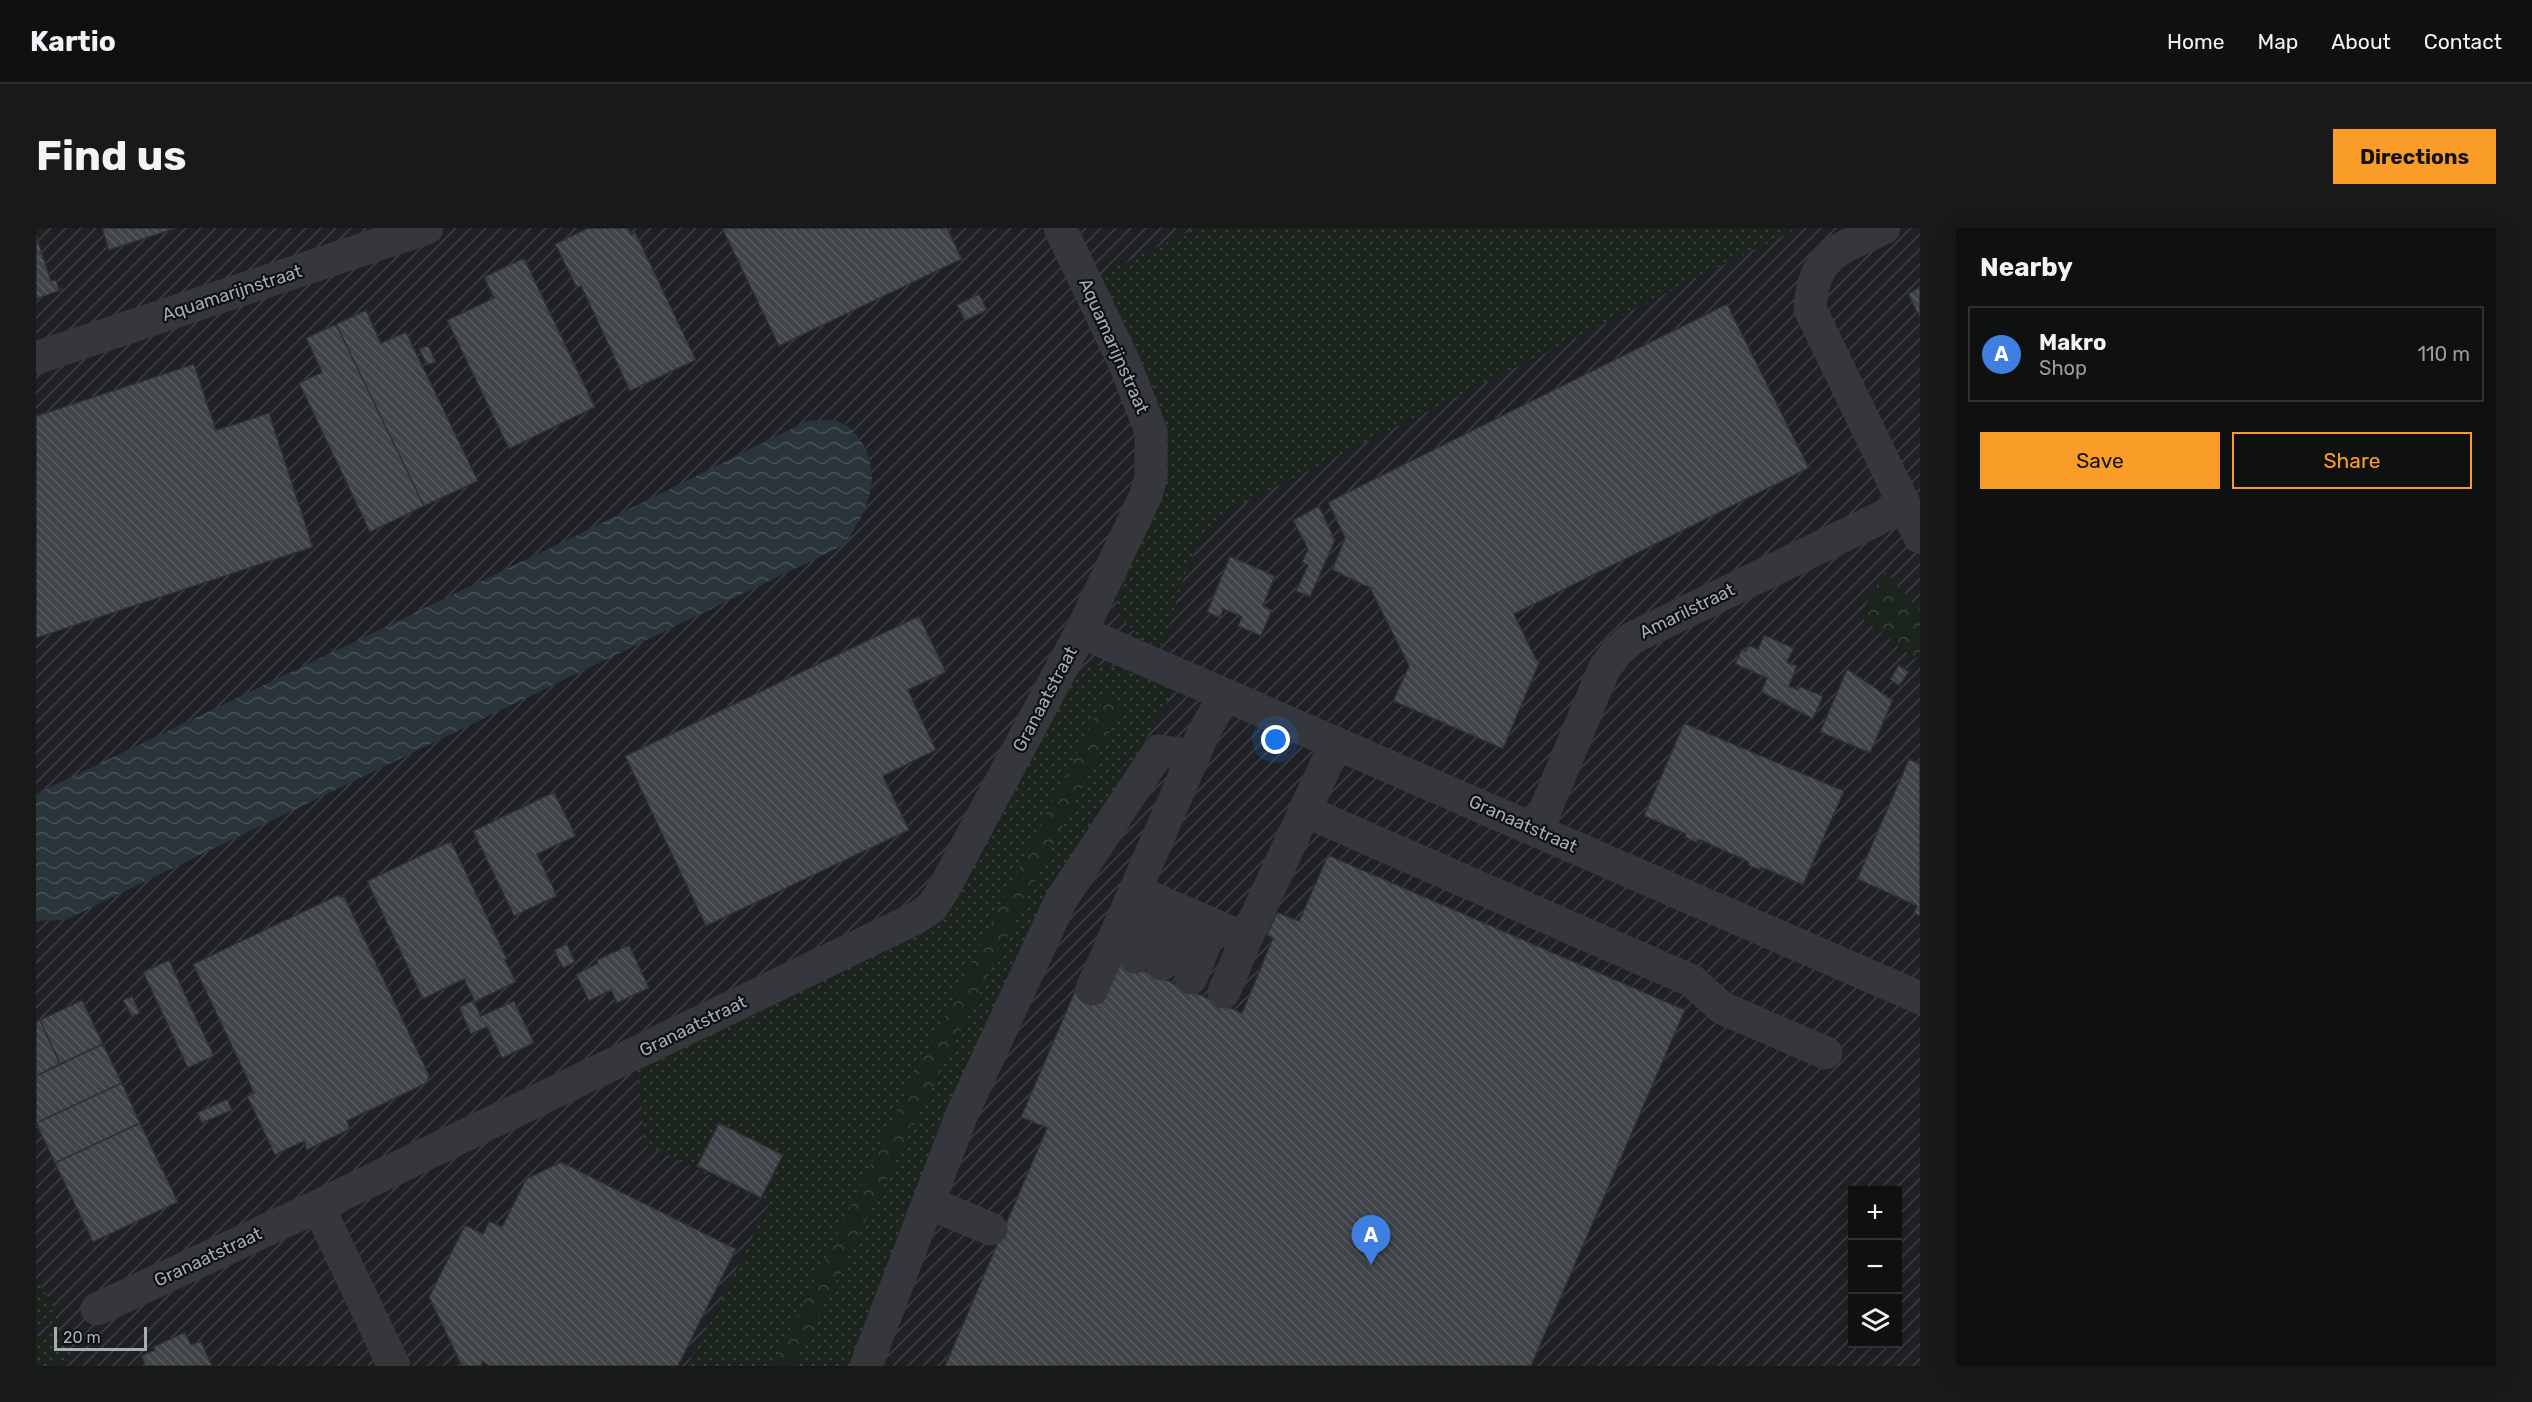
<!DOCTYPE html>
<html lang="en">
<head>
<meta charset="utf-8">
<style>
  :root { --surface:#0f1010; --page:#181919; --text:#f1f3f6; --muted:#9b9d9f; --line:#2f3030; --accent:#fa9d28 }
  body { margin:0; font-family:Rubik,sans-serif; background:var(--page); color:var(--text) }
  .controls { position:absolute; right:18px; bottom:18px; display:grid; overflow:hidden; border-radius:0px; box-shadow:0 6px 24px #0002 }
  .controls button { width:54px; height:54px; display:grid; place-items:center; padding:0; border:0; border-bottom:2px solid var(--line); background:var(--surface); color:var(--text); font:30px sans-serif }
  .scale { position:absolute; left:18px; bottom:15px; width:93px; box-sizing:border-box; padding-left:6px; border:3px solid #a6adb7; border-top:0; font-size:16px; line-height:21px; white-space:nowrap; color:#a6adb7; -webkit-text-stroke:4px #0f1011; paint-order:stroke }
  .you { position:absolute; left:1240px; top:512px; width:21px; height:21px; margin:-15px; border:4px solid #fff; border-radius:50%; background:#1a73e8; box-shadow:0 0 0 9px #1a73e833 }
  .badge { display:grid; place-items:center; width:39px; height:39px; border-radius:50%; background:var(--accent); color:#fff; font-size:20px; font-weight:700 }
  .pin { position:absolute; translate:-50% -50px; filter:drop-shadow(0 2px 3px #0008) }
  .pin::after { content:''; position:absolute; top:32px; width:21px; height:18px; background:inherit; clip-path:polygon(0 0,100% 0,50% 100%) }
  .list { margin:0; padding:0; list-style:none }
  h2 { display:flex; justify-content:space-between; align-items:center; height:78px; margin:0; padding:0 24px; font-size:26px }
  h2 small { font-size:20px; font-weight:400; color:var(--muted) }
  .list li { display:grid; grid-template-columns:39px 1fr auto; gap:18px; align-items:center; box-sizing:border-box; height:96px; margin:0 12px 12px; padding:0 12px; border:2px solid var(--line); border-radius:0px }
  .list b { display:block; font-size:22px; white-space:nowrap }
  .list p { margin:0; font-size:20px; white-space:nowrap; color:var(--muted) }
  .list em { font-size:20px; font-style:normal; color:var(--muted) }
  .actions { display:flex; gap:12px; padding:18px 24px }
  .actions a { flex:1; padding:14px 0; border:2px solid var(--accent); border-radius:0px; text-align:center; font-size:21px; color:var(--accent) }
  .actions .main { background:var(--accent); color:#111 }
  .icon { flex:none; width:33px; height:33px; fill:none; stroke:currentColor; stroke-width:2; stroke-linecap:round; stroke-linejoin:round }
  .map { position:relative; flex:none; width:1884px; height:1138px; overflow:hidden; border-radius:0px }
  header { display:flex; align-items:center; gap:36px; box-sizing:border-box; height:84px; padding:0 30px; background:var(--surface); border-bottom:2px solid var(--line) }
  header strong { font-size:28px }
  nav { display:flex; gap:33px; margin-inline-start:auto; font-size:21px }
  .intro { display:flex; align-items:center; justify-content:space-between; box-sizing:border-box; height:144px; padding:0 36px }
  h1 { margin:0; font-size:42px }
  .button { padding:15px 27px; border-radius:0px; background:var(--accent); color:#111; font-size:21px; font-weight:700 }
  main { display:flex; gap:36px; padding:0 36px }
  aside { flex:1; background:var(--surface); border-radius:0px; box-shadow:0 6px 24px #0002 }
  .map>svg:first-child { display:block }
</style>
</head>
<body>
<header>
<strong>Kartio</strong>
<nav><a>Home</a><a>Map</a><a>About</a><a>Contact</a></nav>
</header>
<div class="intro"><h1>Find us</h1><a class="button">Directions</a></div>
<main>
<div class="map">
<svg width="1884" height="1138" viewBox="0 0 1884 1138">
  <defs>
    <pattern id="industrial-furrows" width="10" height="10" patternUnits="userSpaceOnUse" patternTransform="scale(1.5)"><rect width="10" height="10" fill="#202124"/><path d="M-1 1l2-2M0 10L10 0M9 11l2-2" fill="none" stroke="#3d3f42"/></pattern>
    <pattern id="grass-dots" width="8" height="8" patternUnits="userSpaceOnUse" patternTransform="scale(1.5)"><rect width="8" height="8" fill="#1c251d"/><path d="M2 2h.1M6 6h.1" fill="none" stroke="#3a423c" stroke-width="1.8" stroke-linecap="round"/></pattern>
    <pattern id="forest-crowns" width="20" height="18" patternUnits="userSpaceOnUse" patternTransform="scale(1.5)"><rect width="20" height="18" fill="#1c251d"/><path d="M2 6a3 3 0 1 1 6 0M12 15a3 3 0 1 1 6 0" fill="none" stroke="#3a423c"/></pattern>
    <pattern id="water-waves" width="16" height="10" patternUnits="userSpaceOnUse" patternTransform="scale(1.5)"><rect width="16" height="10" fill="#2a353b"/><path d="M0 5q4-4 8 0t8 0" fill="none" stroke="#465055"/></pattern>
    <pattern id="building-back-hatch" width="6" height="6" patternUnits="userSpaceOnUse" patternTransform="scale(1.5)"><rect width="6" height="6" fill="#404347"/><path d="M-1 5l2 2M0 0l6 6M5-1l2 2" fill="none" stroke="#595b5f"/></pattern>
  </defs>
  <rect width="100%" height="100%" fill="#141516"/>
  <path fill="url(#industrial-furrows)" fill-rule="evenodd" d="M 0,0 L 1884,0 L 1884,1138 L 9,1138 L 0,1123 ZM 1816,962 L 1862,962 L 1862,1116 L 1816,1116 Z"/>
  <path fill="url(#grass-dots)" d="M 1160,0 L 1762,0 L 1187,285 C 1151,318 1142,373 1127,418 L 1106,412 L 1083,387 L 1082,369 L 1110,301 L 1127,189 L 1117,157 L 1062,48 Z
    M 1055,436 L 1102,444 L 1139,460 L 1039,633 L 823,1138 L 758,1138 L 1087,476 L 1072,466 L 852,901 L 737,1138 L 651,1138 L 733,976 L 609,916 L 602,843 L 911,690 L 1025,463 Z
    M 0,1049 L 25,1092 L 11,1098 L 0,1098 Z
    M 28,1101 L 35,1127 L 18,1138 L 0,1138 L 0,1108 L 11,1107 Z"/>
  <path fill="url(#forest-crowns)" d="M 1849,343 L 1884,383 L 1884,434 L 1823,388 Z
    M 1071,465 L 1087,476 L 758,1138 L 737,1138 L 852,901 Z"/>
  <path fill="url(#water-waves)" d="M 771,193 C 780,193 794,191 803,194 C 815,198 819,205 826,215 C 848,252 829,286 808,317 L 29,692 L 0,693 L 0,566 L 533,311 Z"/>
  <path fill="url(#building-back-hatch)" stroke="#2e2f33" stroke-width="1.5" d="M 66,0 L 141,0 L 73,22 Z
    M 552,0 L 592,0 L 595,6 L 599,4 L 660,132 L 594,163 L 545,58 L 541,60 L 519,16 Z
    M 686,0 L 911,0 L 926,31 L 743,118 Z
    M 0,7 L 15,53 L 20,52 L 23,61 L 28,61 L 0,71 Z
    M 488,30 L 559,179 L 473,221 L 411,92 L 458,70 L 448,49 Z
    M 1884,59 L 1884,90 L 1872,66 Z
    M 943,66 L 951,82 L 929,93 L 921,77 Z
    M 1691,76 L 1773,240 L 1478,386 L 1500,431 L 1504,433 L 1467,521 L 1357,473 L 1373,438 L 1334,360 L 1296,342 L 1309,310 L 1292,274 Z
    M 330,82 L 345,115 L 370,104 L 442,253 L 388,278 L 300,96 Z
    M 300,96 L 388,278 L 334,304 L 263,155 L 286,144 L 270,110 Z
    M 392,117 L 400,134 L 391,137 L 383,121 Z
    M 158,136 L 180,202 L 233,185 L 277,319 L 0,410 L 0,188 Z
    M 1283,278 L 1299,312 L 1274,369 L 1260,363 L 1272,337 L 1266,334 L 1272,321 L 1257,292 Z
    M 1194,328 L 1239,348 L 1227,378 L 1236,382 L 1225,408 L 1202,398 L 1206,389 L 1187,381 L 1184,390 L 1171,384 Z
    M 883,388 L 910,444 L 872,462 L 900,522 L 847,548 L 873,602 L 670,698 L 589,528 Z
    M 1728,407 L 1758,420 L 1751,434 L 1761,438 L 1753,458 L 1762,462 L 1763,458 L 1787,468 L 1777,491 L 1725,464 L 1731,450 L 1699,436 L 1706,421 L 1710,423 L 1712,417 L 1722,421 Z
    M 1863,437 L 1873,444 L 1863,458 L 1854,451 Z
    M 1811,441 L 1857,472 L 1834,525 L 1784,504 Z
    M 1648,495 L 1808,563 L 1767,657 L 1725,639 L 1724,642 L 1712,637 L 1713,634 L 1662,611 L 1661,615 L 1649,609 L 1650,606 L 1608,588 Z
    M 1873,531 L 1884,536 L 1884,688 L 1878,685 L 1881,678 L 1821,651 Z
    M 518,564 L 540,608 L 501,626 L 521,668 L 478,688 L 437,603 Z
    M 415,613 L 471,731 L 469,732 L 480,754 L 438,774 L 445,788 L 478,773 L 498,815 L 466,830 L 451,799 L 435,806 L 423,779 L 438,772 L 428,751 L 387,771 L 331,653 Z
    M 1292,627 L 1649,782 L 1495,1138 L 909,1138 L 1011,900 L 985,889 L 1039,763 L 1066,774 L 1084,732 L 1206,785 L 1237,710 L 1231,707 L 1241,684 L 1263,693 Z
    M 302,667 L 309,670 L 393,847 L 391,855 L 311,893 L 314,901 L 271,922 L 268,913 L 239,927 L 211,868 L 218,865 L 157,736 Z
    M 531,716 L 539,734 L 527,740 L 518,722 Z
    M 593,717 L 613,760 L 581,775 L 575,762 L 553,773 L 540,746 L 562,735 L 561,732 Z
    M 133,732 L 178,828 L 152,840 L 107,744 Z
    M 96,768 L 104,785 L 96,789 L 87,772 Z
    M 46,772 L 67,816 L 24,836 L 4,792 Z
    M 4,792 L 24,836 L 0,848 L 0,794 Z
    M 67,816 L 86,855 L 0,895 L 0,848 Z
    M 86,855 L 104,895 L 19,935 L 0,895 Z
    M 191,871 L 196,882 L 166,895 L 161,885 Z
    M 104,895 L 142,974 L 57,1014 L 19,935 Z
    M 683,895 L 747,927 L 725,970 L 661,938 Z
    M 525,934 L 700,1021 L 642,1138 L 453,1138 L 447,1133 L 445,1138 L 426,1138 L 393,1069 L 429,997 L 447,1006 L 453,993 L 466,999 L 490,951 Z
    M 149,1104 L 155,1117 L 165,1113 L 176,1138 L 110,1138 L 105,1128 L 119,1122 L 117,1119 Z"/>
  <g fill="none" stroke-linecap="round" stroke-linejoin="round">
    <path stroke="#35373c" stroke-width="33" d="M 1024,0 L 1088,134 L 1115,203 L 1115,249 L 1110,267 L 1045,404
      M 1848,0 C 1803,22 1777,25 1774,81 L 1884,309
      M 0,130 L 391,0
      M 1189,467 L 1167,506 L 1099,663 L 1210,711 L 1300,515
      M 1269,583 L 1656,753 L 1686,780 L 1790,825
      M 1501,602 L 1568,441 L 1580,425 L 1596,410 L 1869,278
      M 1099,729 L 1123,673
      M 1126,736 L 1148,684
      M 1155,750 L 1177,697
      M 1056,761 L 1099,663
      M 1188,764 L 1210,711
      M 893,975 L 955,1001
      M 282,978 L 358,1138
      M 61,1081 L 282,978 L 880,690 L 896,679 L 906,664 L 1045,404 L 1884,770
      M 830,1138 L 926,886 L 1025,672 L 1123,523 L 1158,528"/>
  </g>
  <g text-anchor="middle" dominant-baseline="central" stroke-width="4.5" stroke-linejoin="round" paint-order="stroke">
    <g font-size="18" fill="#a6adb7" stroke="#0f1011">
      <text transform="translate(196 65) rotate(-18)">Aquamarijnstraat</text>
      <text transform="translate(1078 118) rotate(66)">Aquamarijnstraat</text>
      <text transform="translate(1651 383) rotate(-26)">Amarilstraat</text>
      <text transform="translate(1009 471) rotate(-62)">Granaatstraat</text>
      <text transform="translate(1487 596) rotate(24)">Granaatstraat</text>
      <text transform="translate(657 798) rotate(-26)">Granaatstraat</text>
      <text transform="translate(172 1029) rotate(-25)">Granaatstraat</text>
    </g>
  </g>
</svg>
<div class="controls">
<button>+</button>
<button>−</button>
<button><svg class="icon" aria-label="layers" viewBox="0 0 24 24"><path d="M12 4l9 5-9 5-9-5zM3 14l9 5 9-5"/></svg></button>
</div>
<div class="scale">20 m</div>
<div class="you"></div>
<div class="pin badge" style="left:1335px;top:1037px;background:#3f7fe0">A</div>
</div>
<aside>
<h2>Nearby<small></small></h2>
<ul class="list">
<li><span class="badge" style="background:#3f7fe0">A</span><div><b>Makro</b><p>Shop</p></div><em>110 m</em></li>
</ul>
<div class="actions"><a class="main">Save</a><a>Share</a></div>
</aside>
</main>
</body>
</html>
